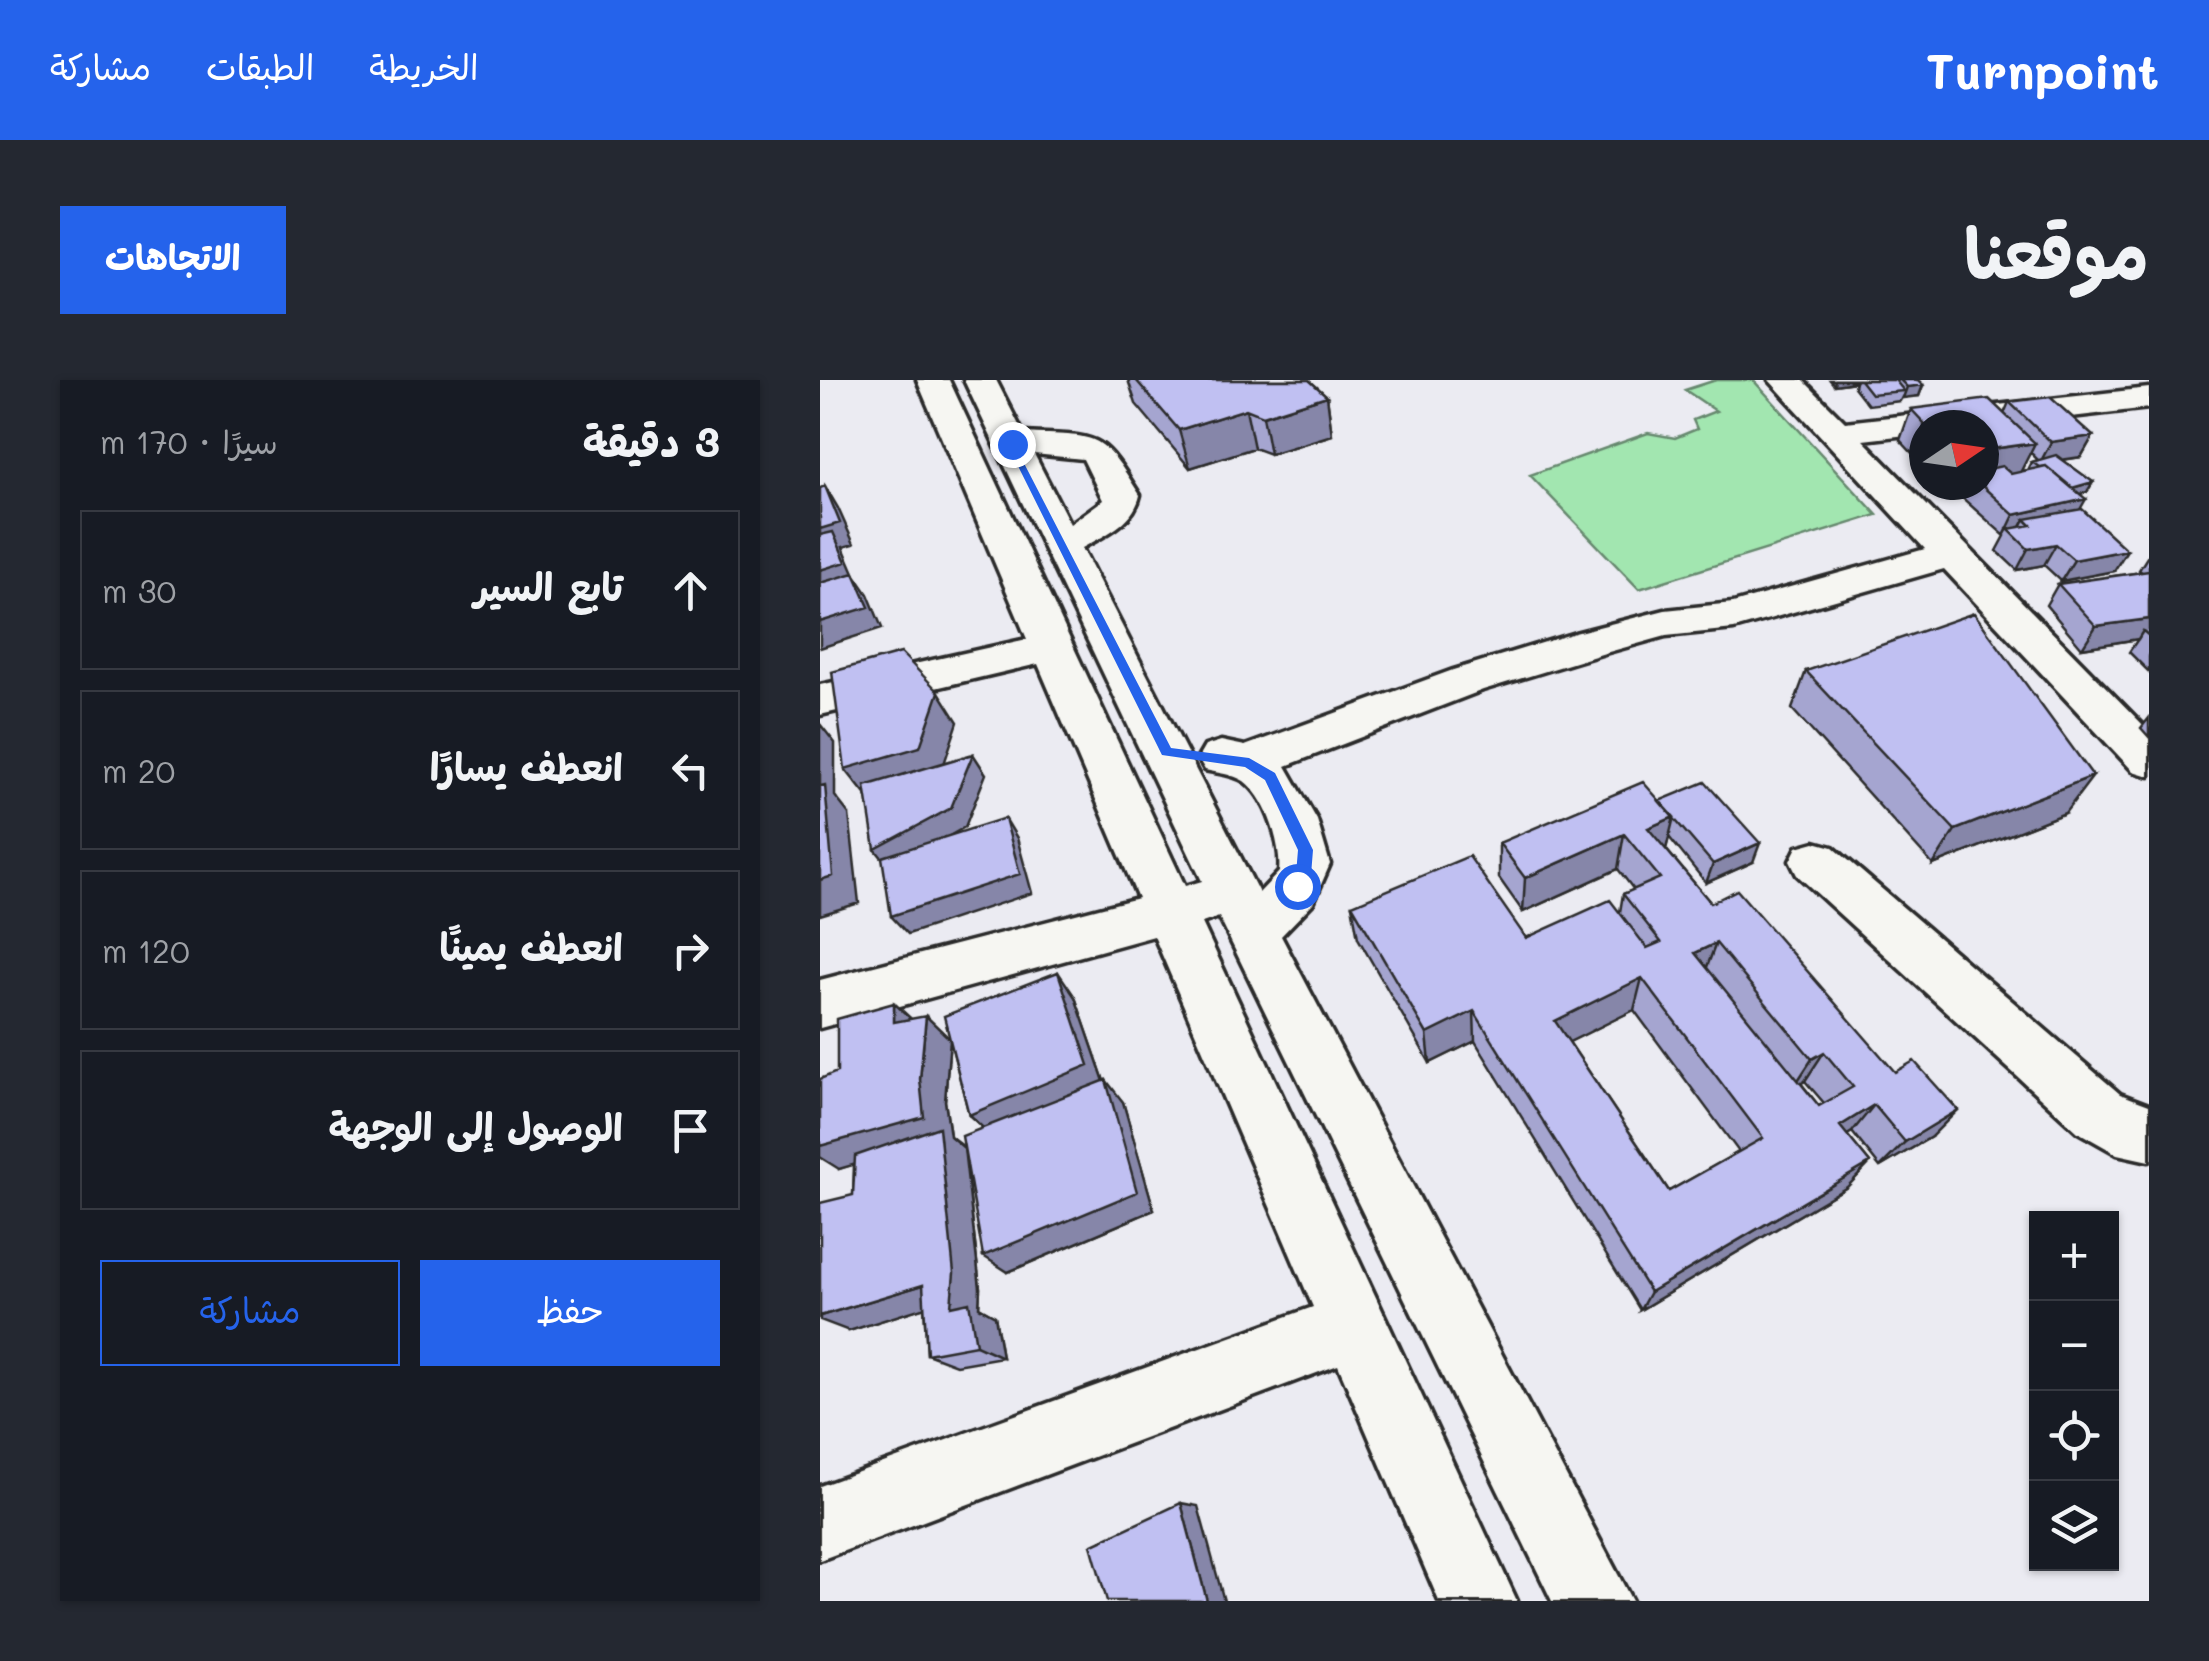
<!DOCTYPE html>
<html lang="ar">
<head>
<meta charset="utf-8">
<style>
  :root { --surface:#171b24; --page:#242831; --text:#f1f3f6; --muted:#9ea1a6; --line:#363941; --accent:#2563eb }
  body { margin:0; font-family:Mali,"Playpen Sans Arabic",sans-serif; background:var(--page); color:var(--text); direction:rtl }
  .controls { position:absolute; right:30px; bottom:30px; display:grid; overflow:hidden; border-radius:0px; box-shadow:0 2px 8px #0004 }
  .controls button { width:90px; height:90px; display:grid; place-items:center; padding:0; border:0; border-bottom:2px solid var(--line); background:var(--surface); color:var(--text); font:50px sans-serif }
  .compass { position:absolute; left:1089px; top:30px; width:90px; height:90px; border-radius:50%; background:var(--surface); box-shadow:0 2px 8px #0004; rotate:77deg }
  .stop { position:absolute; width:30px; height:30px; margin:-22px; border:8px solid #2563eb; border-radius:50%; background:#fff }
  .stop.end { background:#2563eb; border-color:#fff; box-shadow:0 2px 10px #0008 }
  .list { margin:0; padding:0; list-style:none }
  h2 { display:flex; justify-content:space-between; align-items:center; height:130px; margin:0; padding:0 40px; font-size:42px }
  h2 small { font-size:32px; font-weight:400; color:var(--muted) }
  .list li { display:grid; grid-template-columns:65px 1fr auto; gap:30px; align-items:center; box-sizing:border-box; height:160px; margin:0 20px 20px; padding:0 20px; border:2px solid var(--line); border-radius:0px }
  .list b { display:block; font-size:38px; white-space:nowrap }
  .list em { font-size:32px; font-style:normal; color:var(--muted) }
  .actions { display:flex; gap:20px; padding:30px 40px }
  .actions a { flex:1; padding:22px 0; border:2px solid var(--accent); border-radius:0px; text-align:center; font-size:35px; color:var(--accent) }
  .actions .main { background:var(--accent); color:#fff }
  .icon { flex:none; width:55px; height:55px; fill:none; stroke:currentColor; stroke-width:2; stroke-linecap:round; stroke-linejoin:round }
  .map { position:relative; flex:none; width:1329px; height:1221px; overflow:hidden; direction:ltr; border-radius:0px }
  header { display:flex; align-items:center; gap:60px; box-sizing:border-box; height:140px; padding:0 50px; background:var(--accent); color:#fff }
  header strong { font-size:48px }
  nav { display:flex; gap:55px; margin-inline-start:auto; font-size:35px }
  .intro { display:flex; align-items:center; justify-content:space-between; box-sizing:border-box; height:240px; padding:0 60px }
  h1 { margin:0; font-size:70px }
  .button { padding:25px 45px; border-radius:0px; background:var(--accent); color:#fff; font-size:35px; font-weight:700 }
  main { display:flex; gap:60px; padding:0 60px }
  aside { flex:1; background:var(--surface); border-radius:0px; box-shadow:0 2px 8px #0004 }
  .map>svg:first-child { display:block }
</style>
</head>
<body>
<header>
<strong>Turnpoint</strong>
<nav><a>الخريطة</a><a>الطبقات</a><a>مشاركة</a></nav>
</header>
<div class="intro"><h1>موقعنا</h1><a class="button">الاتجاهات</a></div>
<main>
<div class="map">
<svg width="1329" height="1221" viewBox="0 0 1329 1221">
  <rect width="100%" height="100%" fill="#ebebf2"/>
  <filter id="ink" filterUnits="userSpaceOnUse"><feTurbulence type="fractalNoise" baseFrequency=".01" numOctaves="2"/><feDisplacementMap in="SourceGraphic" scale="20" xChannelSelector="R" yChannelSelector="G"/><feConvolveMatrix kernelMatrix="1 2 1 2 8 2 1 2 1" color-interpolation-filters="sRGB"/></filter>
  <g filter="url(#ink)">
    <path fill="#a2e6b0" stroke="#66886e" stroke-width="2.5" d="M 896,0 L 933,0 L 1057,135 L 819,209 L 710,95 L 828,53 L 855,58 L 877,49 L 873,40 L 896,31 L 865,10 Z"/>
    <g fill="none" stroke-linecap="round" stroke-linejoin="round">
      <g stroke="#2b2b2b" stroke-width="7">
        <path id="minor" d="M 97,0 L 129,0 L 365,506 L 382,501 L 144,0 L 176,0 L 203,53 C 280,57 279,49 320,115 C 314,143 285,155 262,168 L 439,513 L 459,492 C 462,465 447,418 424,401 C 413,394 397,393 385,390 L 378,378 L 385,366 L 401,361 L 425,366 L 633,290 L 755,253 L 845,230 L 913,223 L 1105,169 L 949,0 L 983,0 L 1025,42 L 1329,8 L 1329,28 L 1164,47 L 1104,45 L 1104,53 L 1043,60 L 1329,351 L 1329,396 L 1313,391 L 1124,189 L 914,249 L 846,256 L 785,273 L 663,310 L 466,386 L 497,440 L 510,484 L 493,523 L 461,556 L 812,1221 L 732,1221 L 399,537 L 382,543 L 697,1221 L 619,1221 L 518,985 L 0,1180 L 0,1106 L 493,927 L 334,556 L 0,648 L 0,600 L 318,518 L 218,284 L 0,335 L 0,305 L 207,259 ZM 214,74 L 263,79 L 283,120 L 250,144 Z
          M 995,462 L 1013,467 L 1300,714 L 1329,725 L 1329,781 L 1297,774 L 1258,752 L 977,495 L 970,481 L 977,467 Z"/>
      </g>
      <use href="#minor" fill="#f6f6f2" fill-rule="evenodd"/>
    </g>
    <path fill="#a5a5d0" stroke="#2b2b2b" stroke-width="2.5" fill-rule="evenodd" d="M 308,0 L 489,0 L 507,16 L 512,55 L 450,74 L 434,68 L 370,88 L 316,24 Z
      M 1010,0 L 1098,0 L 1103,5 L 1099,16 L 1082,17 L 1080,21 L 1048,25 L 1034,7 L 1035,2 L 1014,5 Z
      M 1189,22 L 1273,56 L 1261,77 L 1242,80 L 1273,102 L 1267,112 L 1260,114 L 1260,129 L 1294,191 L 1241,201 L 1224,185 L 1197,190 L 1177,171 L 1185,156 L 1139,115 L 1143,105 L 1164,105 L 1164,45 L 1104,45 L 1104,86 L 1080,60 L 1091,29 L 1184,34 ZM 1210,72 L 1218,80 L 1212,82 L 1208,90 L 1200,91 Z
      M 1329,174 L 1329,292 L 1309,272 L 1318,259 L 1262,268 L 1226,225 L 1238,204 L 1322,192 L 1319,190 Z
      M 986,291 L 1245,433 L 1113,485 L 972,329 Z
      M 1329,338 L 1329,357 L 1321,348 Z
      M 839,421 L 933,482 L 886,503 L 849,457 L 846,469 L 891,523 L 1111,757 L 1060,787 L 1032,752 L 1027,755 L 1050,783 L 1027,807 L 820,930 L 655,661 L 610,683 L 538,558 L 532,525 L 706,558 L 800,532 L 803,514 L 814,510 L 798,489 L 703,532 L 679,498 L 679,463 ZM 814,630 L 919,772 L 849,811 L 749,662 ZM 985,701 L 1004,723 L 999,726 L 981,703 Z
      M 255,617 L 284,701 L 303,722 L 334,830 L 188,892 L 145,774 L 160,908 L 159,927 L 175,936 L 182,977 L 136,985 L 107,974 L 104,927 L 29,951 L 34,784 L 19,789 L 17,692 L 90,639 L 130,659 ZM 130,660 L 149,735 L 163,748 L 144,767 L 130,756 L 125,721 Z"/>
    <path fill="#8686a9" stroke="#2b2b2b" stroke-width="2.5" d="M 1015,0 L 1036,0 L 1035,2 L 1014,5 Z
      M 1103,5 L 1099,16 L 1083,18 L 1087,7 Z
      M 507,16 L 512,55 L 450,74 L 443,36 Z
      M 426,29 L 434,68 L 370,88 L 359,50 Z
      M 1273,56 L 1261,77 L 1220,83 L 1231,62 Z
      M 1215,63 L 1200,93 L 1164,98 L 1164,70 Z
      M 1273,102 L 1267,112 L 1242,119 L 1248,109 Z
      M 5,106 L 18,128 L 34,164 L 23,167 L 35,195 L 48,214 L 62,248 L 0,268 L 0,149 Z
      M 1266,119 L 1254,140 L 1211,145 L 1205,139 L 1198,153 L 1188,149 L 1184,156 L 1194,135 Z
      M 1236,164 L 1224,185 L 1197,190 L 1208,169 Z
      M 1307,170 L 1294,191 L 1241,201 L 1254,180 Z
      M 1329,239 L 1329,256 L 1323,251 L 1318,259 L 1262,268 L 1276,246 Z
      M 119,312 L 138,342 L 120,396 L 48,418 L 25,389 Z
      M 0,344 L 15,363 L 15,416 L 29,434 L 39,523 L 0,535 Z
      M 153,374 L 166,394 L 145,447 L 71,489 L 55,469 Z
      M 1273,396 L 1245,433 L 1113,485 L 1135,450 Z
      M 854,437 L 845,473 L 828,448 Z
      M 185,438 L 197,458 L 212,513 L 88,554 L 71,536 Z
      M 804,454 L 798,489 L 703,532 L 705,498 Z
      M 940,463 L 933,482 L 886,503 L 893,484 Z
      M 896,563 L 884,595 L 875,573 Z
      M 238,592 L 255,617 L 286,707 L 172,756 L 149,735 Z
      M 822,598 L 814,630 L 731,671 L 735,641 Z
      M 74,623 L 100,647 L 74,642 Z
      M 654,631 L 655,661 L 610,683 L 607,654 Z
      M 106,636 L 130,659 L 125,721 L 130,756 L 144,768 L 160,908 L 159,927 L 175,936 L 182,977 L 156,965 L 131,926 L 120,760 L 19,789 L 0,777 L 0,766 L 100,699 Z
      M 1004,672 L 985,701 L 973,708 L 992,679 Z
      M 286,700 L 303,722 L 334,830 L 188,892 L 163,876 Z
      M 1054,725 L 1032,752 L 999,772 L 1020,746 Z
      M 1138,730 L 1111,757 L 1060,787 L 1085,762 Z
      M 1050,783 L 1027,807 L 820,930 L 830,912 Z
      M 103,905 L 131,919 L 29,951 L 0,940 L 0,936 Z
      M 361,1123 L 378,1126 L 404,1221 L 387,1221 Z"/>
    <path fill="#c0c0f2" stroke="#2b2b2b" stroke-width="2.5" fill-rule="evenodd" d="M 316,0 L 489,0 L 507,16 L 443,36 L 426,29 L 359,50 Z
      M 1040,0 L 1075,0 L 1084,11 L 1051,14 Z
      M 1080,0 L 1098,0 L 1103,5 L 1087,7 Z
      M 1230,17 L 1273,56 L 1231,62 L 1189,22 Z
      M 1169,19 L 1215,63 L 1164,70 L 1164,45 L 1106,45 L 1091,29 Z
      M 1236,75 L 1273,102 L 1252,108 L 1226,86 L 1219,87 L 1212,82 Z
      M 1182,86 L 1191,94 L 1226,86 L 1266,119 L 1194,135 L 1161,105 L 1164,105 L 1164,90 Z
      M 5,106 L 20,143 L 0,149 L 0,108 Z
      M 1262,129 L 1307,170 L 1254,180 L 1236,164 L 1208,169 L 1188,149 L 1211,145 L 1205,139 Z
      M 13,152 L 26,182 L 0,190 L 0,155 Z
      M 1329,191 L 1329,239 L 1276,246 L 1238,204 Z
      M 34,193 L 49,227 L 0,242 L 0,203 Z
      M 1154,233 L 1273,396 L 1135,450 L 986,291 Z
      M 81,273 L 119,312 L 100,367 L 25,389 L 12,292 Z
      M 153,374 L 131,428 L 55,469 L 45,406 Z
      M 823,402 L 854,437 L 828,448 L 891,523 L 917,510 L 1075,692 L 1094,681 L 1138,730 L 1085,762 L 1054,725 L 1020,746 L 1050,783 L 830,912 L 654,631 L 607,654 L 532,525 L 649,476 L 706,558 L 790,520 L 827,568 L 841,562 L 803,514 L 840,498 L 804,454 L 705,498 L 679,463 ZM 896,563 L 992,679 L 1004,672 L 1033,707 L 999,726 L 875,573 ZM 822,598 L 943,758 L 849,811 L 735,641 Z
      M 885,402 L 940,463 L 893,484 L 839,421 Z
      M 5,405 L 13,496 L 0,500 L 0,406 Z
      M 185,438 L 200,494 L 71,536 L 62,477 Z
      M 238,592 L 269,685 L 149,735 L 124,636 Z
      M 74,623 L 74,642 L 106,636 L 100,699 L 104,737 L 0,766 L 0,699 L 17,692 L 17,639 Z
      M 286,700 L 317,812 L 163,876 L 142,756 Z
      M 119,747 L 134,893 L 131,926 L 149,922 L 156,965 L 107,974 L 103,905 L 0,936 L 0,823 L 33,815 L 35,776 Z
      M 361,1123 L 387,1221 L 287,1221 L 271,1165 Z"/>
  </g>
  <path fill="#2563eb" d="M 192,60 L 351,368 L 429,378 L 455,393 L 493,470 L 491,495 L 482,511 L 469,506 L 476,494 L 478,470 L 445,400 L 425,387 L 342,375 L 187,64 Z"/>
</svg>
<div class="controls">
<button>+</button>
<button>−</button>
<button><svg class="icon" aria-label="locate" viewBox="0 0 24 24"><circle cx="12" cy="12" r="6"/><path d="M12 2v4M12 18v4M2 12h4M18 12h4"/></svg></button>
<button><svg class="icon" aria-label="layers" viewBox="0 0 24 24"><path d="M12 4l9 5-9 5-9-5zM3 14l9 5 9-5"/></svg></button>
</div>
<svg class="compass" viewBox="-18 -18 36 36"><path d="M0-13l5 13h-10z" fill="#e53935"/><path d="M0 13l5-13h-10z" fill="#9ea1a6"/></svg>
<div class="stop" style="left:477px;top:506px"></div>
<div class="stop end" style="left:192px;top:64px"></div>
</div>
<aside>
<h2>3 دقيقة<small>سيرًا · 170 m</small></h2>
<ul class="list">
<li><svg class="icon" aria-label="ahead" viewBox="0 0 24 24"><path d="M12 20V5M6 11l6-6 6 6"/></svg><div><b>تابع السير</b></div><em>30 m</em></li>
<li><svg class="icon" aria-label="left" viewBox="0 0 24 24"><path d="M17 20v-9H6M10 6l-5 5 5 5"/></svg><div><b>انعطف يسارًا</b></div><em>20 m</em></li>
<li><svg class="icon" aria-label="right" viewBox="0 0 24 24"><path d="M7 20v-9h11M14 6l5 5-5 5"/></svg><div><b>انعطف يمينًا</b></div><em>120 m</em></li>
<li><svg class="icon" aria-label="arrive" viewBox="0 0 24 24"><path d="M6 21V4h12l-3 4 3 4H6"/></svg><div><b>الوصول إلى الوجهة</b></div></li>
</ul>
<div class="actions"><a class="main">حفظ</a><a>مشاركة</a></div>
</aside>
</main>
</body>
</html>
